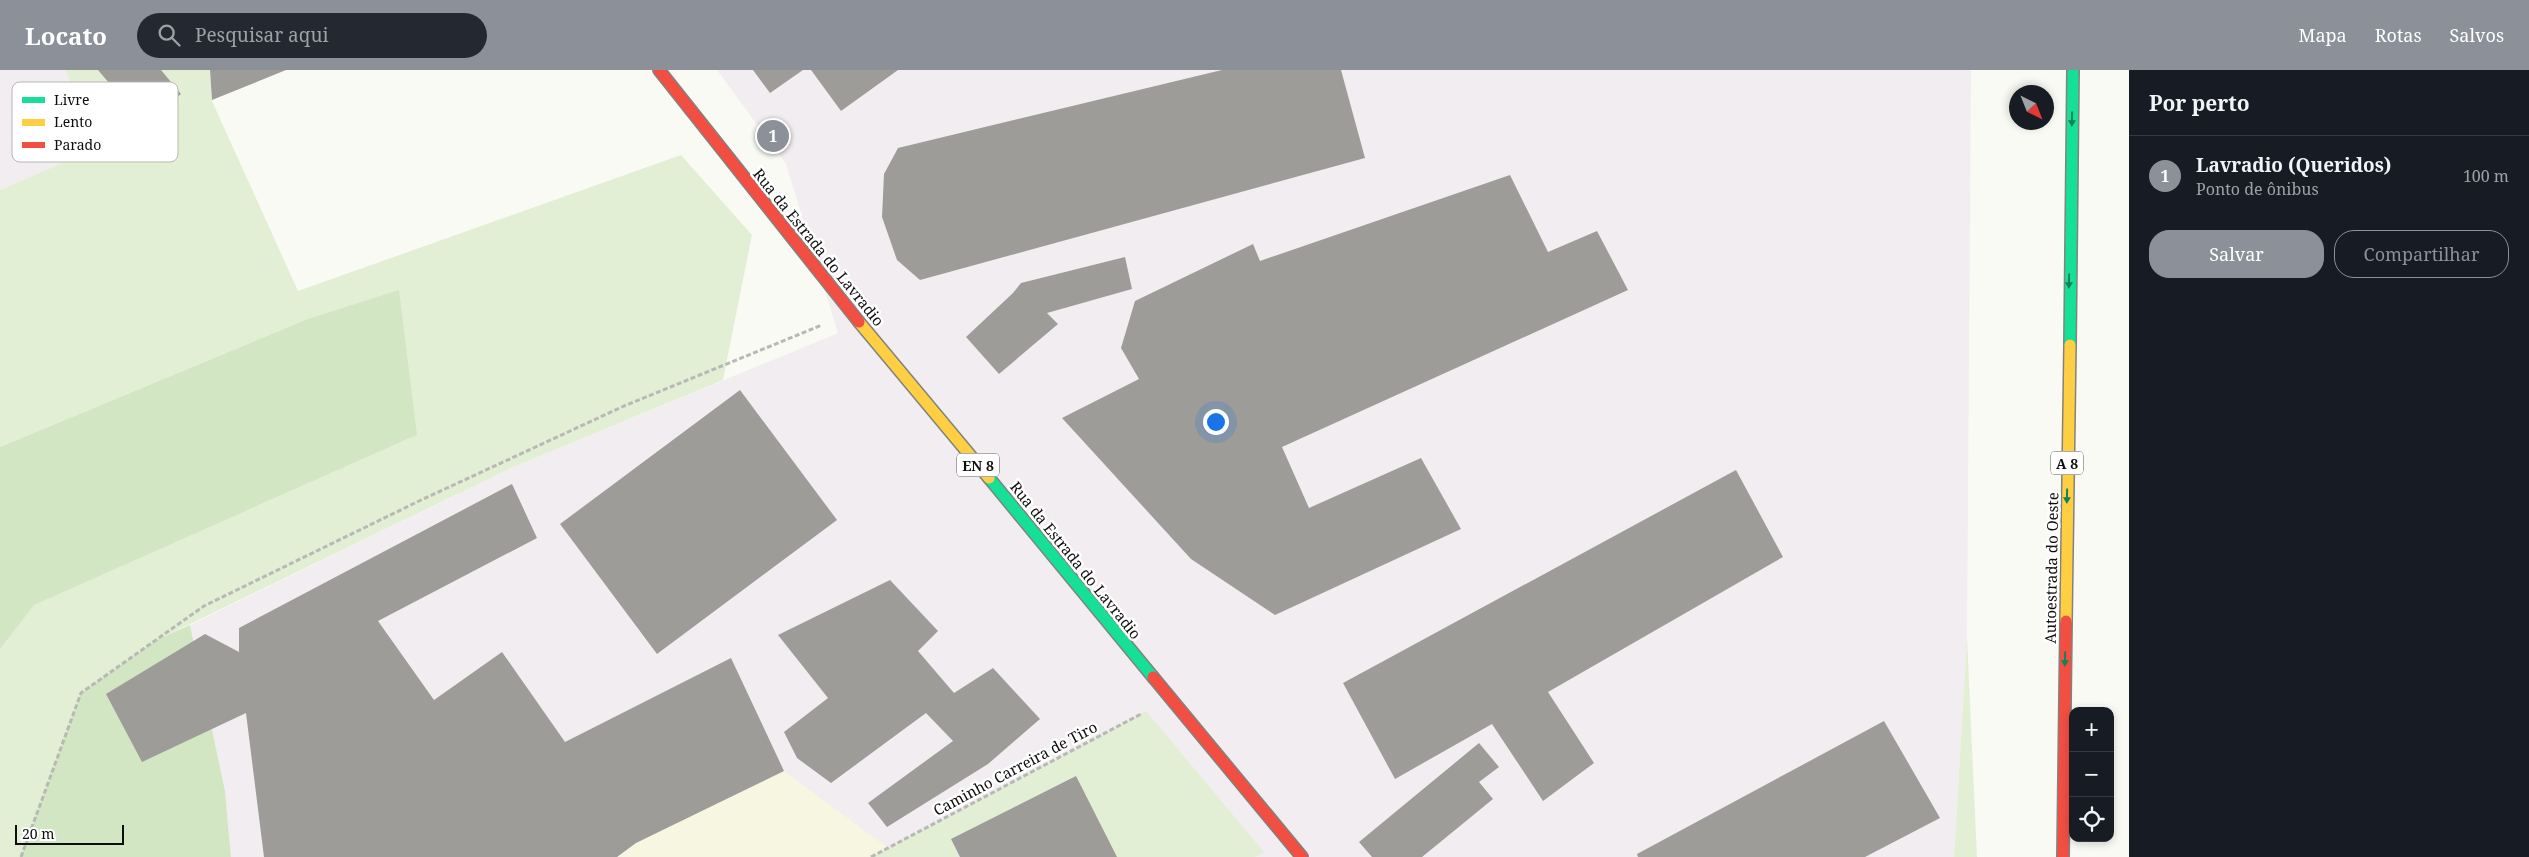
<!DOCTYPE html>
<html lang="pt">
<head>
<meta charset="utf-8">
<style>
  :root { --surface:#171b24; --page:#242831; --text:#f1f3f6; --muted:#9ea1a6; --line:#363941; --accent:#8c9099 }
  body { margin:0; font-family:"Noto Serif",serif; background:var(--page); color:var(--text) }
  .controls { position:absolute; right:15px; bottom:15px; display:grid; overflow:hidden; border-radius:10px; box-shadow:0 2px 8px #0003 }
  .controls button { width:45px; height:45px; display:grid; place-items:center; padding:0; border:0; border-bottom:1px solid var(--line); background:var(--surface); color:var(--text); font:25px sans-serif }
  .compass { position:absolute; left:2009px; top:15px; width:45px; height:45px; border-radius:50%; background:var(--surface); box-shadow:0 2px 8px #0003; rotate:137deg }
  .scale { position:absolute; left:15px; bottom:12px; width:109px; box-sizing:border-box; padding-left:5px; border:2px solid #0e0e0e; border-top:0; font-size:14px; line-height:18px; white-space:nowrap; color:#0e0e0e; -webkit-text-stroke:4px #fff; paint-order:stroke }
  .you { position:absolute; left:1215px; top:351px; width:18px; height:18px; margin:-12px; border:4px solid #fff; border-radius:50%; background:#1a73e8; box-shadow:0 0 0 8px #1a73e833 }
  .badge { display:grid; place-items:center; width:32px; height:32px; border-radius:50%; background:var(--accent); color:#fff; font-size:16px; font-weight:700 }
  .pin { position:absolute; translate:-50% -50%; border:2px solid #fff; box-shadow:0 1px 5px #0006 }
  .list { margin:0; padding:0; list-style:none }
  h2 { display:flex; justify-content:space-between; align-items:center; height:65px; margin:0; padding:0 20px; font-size:21px }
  h2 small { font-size:16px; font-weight:400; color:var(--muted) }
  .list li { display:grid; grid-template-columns:32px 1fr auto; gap:15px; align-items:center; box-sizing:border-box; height:80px; padding:0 20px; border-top:1px solid var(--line) }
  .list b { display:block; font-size:19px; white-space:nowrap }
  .list p { margin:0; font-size:16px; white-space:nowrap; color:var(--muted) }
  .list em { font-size:16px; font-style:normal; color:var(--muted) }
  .actions { display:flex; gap:10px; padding:15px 20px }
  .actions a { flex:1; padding:11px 0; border:1px solid var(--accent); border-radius:20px; text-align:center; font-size:18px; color:var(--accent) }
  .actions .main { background:var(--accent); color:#fff }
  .icon { flex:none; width:28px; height:28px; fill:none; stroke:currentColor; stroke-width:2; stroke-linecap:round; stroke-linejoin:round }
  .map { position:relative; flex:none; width:2129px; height:787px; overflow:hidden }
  header { display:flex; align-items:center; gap:30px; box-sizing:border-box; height:70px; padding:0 25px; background:var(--accent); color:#fff }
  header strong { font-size:24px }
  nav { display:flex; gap:28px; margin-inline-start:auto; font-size:18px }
  .search { width:350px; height:45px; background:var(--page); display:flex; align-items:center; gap:12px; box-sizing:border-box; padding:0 18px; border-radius:28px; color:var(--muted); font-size:19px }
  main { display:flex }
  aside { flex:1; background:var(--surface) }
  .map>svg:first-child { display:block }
</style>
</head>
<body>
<header>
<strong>Locato</strong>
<div class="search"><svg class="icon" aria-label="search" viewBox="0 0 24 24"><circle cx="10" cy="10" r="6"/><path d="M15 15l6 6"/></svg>Pesquisar aqui</div>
<nav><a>Mapa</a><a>Rotas</a><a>Salvos</a></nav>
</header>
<main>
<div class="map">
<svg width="2129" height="787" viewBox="0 0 2129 787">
  <rect width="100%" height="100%" fill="#fafaf4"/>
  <path fill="#f2edf0" d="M 0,0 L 65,0 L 99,77 L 0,120 Z
    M 717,0 L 1971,0 L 1967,567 L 1954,787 L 231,787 L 225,721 L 190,555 L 511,398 L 838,263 L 786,94 Z"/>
  <path fill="#f6f6e1" d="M 784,701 L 888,778 L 871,787 L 617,787 L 636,773 Z"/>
  <path fill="#e2efd5" d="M 65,0 L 210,0 L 212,31 L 298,221 L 681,85 L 752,165 L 723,310 L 511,398 L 180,559 L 82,623 L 21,787 L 0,787 L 0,579 L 33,535 L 417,365 L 305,250 L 0,377 L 0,120 L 99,77 Z
    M 1967,567 L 1977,787 L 1954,787 Z
    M 1146,641 L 1264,782 L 1255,787 L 871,787 Z"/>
  <path fill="#d2e6c3" d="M 399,220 L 417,365 L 34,535 L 0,579 L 0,377 L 305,250 Z
    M 190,555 L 225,721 L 231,787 L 21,787 L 81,623 L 155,571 Z"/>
  <path fill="#9e9c99" d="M 98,0 L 161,0 L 181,24 L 144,54 Z
    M 210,0 L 286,0 L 212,30 Z
    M 753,0 L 803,0 L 770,23 Z
    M 811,0 L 898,0 L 841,41 Z
    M 1222,0 L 1341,0 L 1365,88 L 920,210 L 897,190 L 882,147 L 884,104 L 898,78 Z
    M 1510,105 L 1548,182 L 1597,161 L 1628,220 L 1282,377 L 1309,438 L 1421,388 L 1461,459 L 1275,545 L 1191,489 L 1062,348 L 1139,309 L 1121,278 L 1135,231 L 1253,174 L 1260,191 Z
    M 1125,187 L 1132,219 L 1047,243 L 1058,254 L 999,304 L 966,267 L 1013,223 L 1021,213 Z
    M 740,320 L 837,450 L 657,584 L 560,454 Z
    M 1736,400 L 1783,487 L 1548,622 L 1594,693 L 1543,731 L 1492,654 L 1395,709 L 1343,613 Z
    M 512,414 L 537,468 L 378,551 L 434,630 L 502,582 L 565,672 L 731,588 L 784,701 L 636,773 L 617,787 L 264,787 L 246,643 L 142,692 L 106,624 L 205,564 L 239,582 L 239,558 Z
    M 890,510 L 938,561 L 918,581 L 954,623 L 993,598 L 1040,649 L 988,694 L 887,757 L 868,733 L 953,671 L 926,643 L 831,713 L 797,688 L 784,662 L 828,628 L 778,565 Z
    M 1884,651 L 1940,748 L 1865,787 L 1638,787 L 1637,784 Z
    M 1479,673 L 1499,697 L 1479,712 L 1493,729 L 1422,787 L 1372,787 L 1359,772 Z
    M 1076,706 L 1117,787 L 960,787 L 951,769 Z"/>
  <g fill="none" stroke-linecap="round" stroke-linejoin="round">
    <g stroke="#82827f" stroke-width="14">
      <path id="fast" d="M 2070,275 L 2073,0
        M 989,408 L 1153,607"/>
    </g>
    <g stroke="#82827f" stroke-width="14">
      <path id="slow" d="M 859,252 L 989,408
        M 2066,551 L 2070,275"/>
    </g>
    <g stroke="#82827f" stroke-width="14">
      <path id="jam" d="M 659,0 L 859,252
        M 1153,607 L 1302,787
        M 2063,787 L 2066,551"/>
    </g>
    <path stroke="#b8b8b7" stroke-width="3" stroke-dasharray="5 2.5" stroke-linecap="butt" d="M 21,787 L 81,623 L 204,536 L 419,431 L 624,336 L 822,255
      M 871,787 L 1141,644"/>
    <use href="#fast" stroke="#16e098" stroke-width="11"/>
    <use href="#slow" stroke="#ffcf43" stroke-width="11"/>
    <use href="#jam" stroke="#f24e42" stroke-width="11"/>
  </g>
  <defs><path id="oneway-solid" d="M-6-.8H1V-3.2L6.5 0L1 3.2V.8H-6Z" transform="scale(1.25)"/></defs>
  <g fill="#12825a">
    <use href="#oneway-solid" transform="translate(2072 49) rotate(91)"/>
    <use href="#oneway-solid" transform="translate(2069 211) rotate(91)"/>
    <use href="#oneway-solid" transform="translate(2067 426) rotate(91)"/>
    <use href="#oneway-solid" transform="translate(2065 589) rotate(91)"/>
  </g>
  <g text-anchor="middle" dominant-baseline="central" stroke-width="5" stroke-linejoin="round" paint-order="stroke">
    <g fill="#fff" stroke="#565656" stroke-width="1">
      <rect x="2051" y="381.5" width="32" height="23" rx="4"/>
      <rect x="957" y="383.5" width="42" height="23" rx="4"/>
    </g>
    <g font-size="14" font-weight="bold" fill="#0e0e0e">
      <text x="2067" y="393">A 8</text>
      <text x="978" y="395">EN 8</text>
    </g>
    <g font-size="15" fill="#0e0e0e" stroke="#fff">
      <text transform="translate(819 177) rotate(51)">Rua da Estrada do Lavradio</text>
      <text transform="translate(1076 490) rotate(51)">Rua da Estrada do Lavradio</text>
      <text transform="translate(2051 498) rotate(-89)">Autoestrada do Oeste</text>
      <text transform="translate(1015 698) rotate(-28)">Caminho Carreira de Tiro</text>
    </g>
  </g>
  <rect x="12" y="12" width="166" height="80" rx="8" fill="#fff" stroke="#b7b7b7" stroke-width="1"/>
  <rect x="22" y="27" width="23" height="6" fill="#16e098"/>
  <rect x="22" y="49" width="23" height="7" fill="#ffcf43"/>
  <rect x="22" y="72" width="23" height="6" fill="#f24e42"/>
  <g font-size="14" fill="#0e0e0e">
    <text x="54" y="35">Livre</text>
    <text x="54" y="57">Lento</text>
    <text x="54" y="80">Parado</text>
  </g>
</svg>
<div class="controls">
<button>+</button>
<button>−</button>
<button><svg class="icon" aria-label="locate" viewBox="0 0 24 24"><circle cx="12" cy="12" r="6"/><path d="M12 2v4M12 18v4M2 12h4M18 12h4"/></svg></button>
</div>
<svg class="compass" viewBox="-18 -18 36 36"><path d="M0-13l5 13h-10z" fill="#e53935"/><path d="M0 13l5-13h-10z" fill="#9ea1a6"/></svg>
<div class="scale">20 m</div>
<div class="you"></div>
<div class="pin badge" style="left:773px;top:66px">1</div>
</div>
<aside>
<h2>Por perto<small></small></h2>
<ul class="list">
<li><span class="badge">1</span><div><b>Lavradio (Queridos)</b><p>Ponto de ônibus</p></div><em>100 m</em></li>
</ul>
<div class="actions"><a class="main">Salvar</a><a>Compartilhar</a></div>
</aside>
</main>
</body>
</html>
